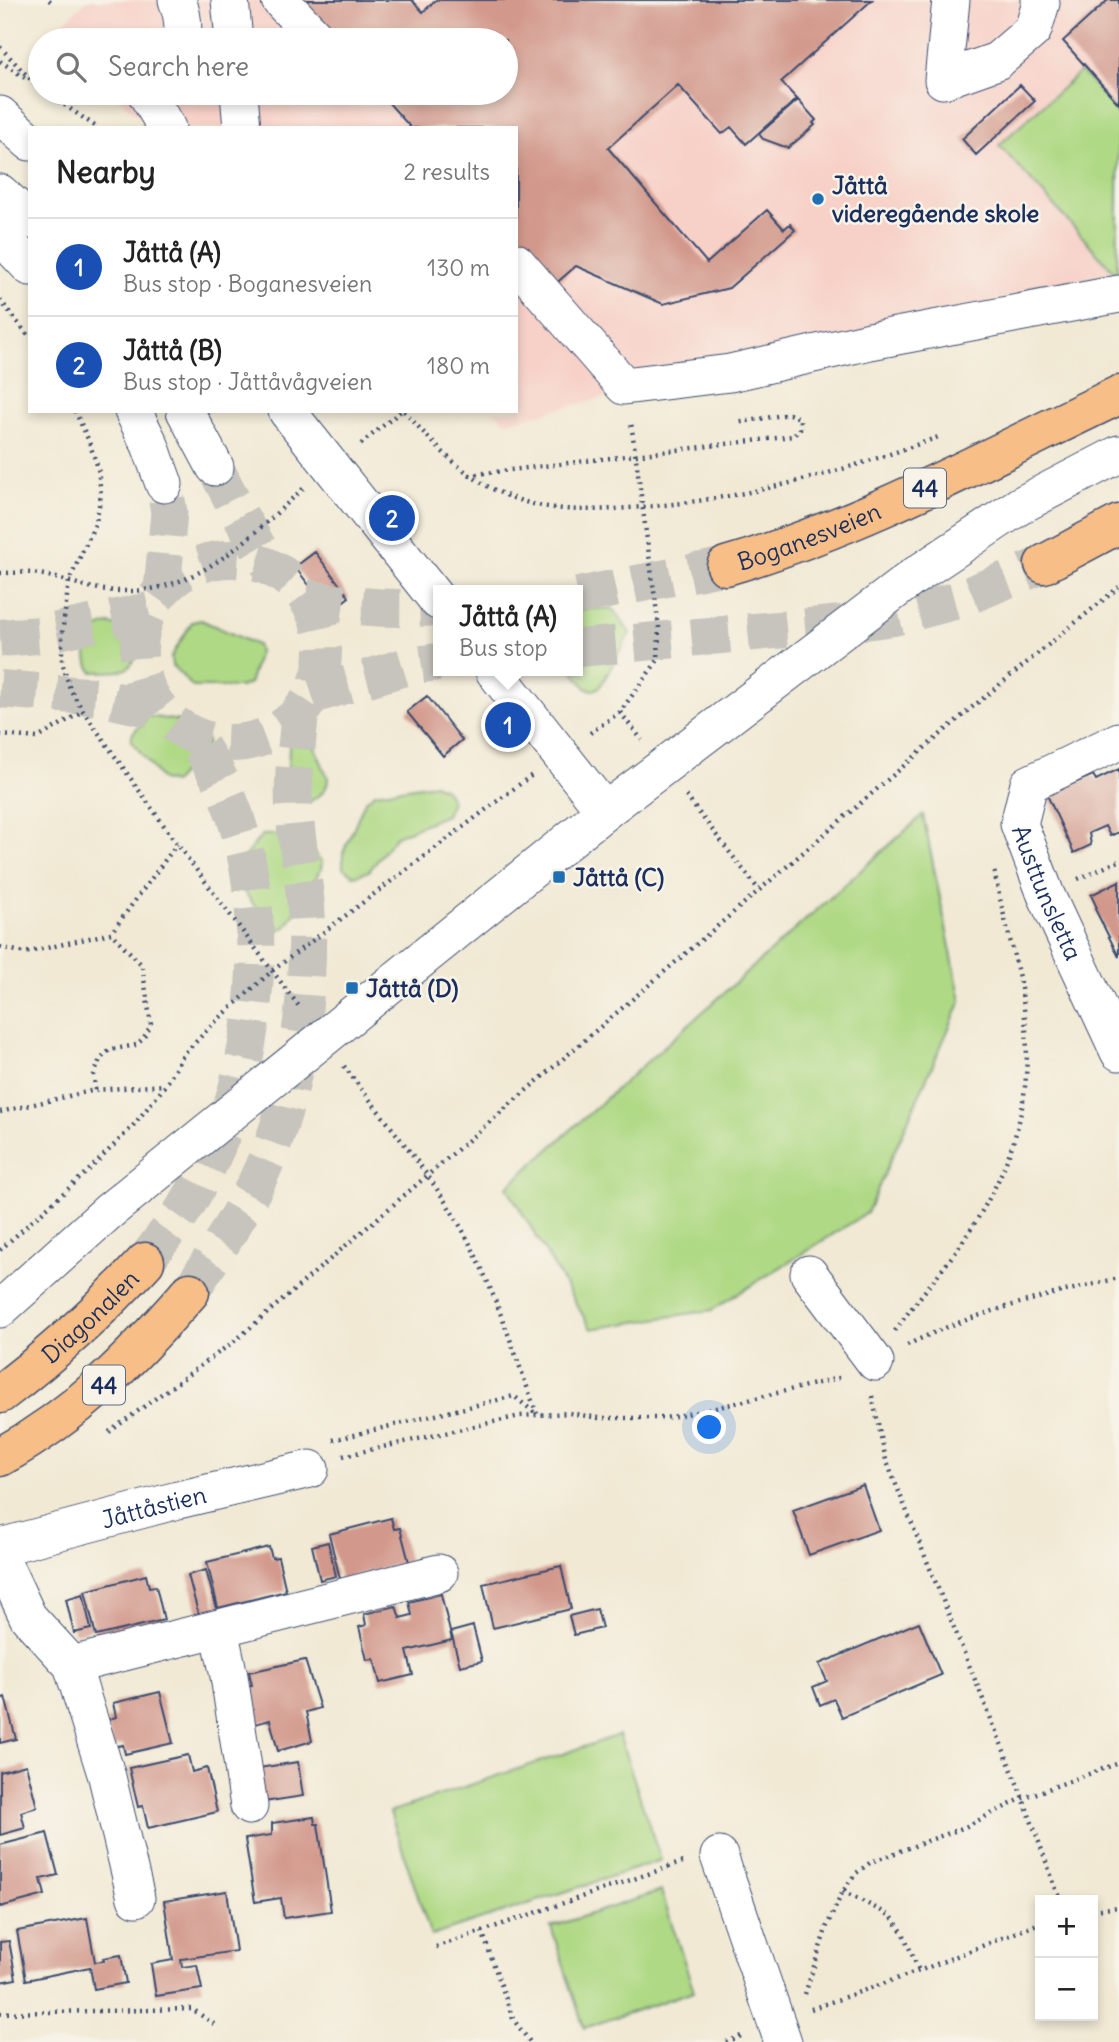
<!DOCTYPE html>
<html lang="en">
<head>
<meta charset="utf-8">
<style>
  :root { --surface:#fff; --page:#f6f6f6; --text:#222; --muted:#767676; --line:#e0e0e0; --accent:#1f6fb2 }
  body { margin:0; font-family:Delius,sans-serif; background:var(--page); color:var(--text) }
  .controls { position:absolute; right:21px; bottom:21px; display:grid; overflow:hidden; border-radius:0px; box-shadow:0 4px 10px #0003 }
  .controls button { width:63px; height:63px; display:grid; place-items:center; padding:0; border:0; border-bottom:2px solid var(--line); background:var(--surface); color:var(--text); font:35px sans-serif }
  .you { position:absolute; left:710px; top:1428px; width:24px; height:24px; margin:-18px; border:5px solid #fff; border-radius:50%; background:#1a73e8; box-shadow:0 0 0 10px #1a73e833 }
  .badge { display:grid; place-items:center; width:46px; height:46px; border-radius:50%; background:var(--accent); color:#fff; font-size:23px; font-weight:700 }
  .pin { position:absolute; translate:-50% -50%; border:4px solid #fff; box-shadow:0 2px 7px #0006 }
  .popup { position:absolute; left:433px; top:585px; width:150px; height:91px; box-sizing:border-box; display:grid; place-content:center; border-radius:0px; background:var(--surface); filter:drop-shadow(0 2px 5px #0005); font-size:23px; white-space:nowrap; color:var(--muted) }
  .popup b { font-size:26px; color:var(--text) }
  .popup::after { content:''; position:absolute; left:50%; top:100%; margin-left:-14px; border:14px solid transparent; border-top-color:var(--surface) }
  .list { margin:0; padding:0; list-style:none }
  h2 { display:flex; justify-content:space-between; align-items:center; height:91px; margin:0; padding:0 28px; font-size:30px }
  h2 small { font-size:23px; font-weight:400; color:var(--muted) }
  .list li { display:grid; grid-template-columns:46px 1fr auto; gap:21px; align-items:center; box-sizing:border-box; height:98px; padding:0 28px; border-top:2px solid var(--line) }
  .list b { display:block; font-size:26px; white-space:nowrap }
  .list p { margin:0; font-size:23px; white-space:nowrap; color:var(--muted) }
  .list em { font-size:23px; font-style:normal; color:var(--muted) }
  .icon { flex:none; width:38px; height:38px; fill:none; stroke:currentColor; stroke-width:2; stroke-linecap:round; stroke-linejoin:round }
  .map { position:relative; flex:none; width:1119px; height:2042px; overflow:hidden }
  .search { position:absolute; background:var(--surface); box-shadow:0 4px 10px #0003; left:28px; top:28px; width:490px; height:77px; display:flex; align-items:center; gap:18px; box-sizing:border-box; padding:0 24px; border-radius:38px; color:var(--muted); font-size:26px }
  .panel { position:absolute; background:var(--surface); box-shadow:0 4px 10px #0003; left:28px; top:126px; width:490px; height:287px; border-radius:0px }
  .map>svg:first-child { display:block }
</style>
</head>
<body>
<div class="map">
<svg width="1119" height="2042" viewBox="0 0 1119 2042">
  <rect width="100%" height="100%" fill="#f7f3e8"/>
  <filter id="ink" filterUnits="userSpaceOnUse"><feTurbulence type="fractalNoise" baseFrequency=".0143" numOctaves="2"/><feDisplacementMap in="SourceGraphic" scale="14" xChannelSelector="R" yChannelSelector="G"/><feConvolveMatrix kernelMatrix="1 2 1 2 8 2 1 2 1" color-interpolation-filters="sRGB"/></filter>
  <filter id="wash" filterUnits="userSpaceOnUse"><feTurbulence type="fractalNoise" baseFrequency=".00686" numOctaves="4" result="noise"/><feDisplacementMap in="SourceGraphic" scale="28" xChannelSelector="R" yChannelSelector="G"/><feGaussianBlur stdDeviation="1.57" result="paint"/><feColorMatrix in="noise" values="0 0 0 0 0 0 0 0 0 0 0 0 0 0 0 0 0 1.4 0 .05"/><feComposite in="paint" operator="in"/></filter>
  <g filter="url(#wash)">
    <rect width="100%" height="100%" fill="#f1e9d4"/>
    <path fill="#f7d1c8" d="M 87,0 L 1119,0 L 1119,270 L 506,422 L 493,411 L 516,411 L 516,128 L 152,128 L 112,93 L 506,93 L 506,40 L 52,40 L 48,37 Z"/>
    <path fill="#afd984" stroke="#658471" stroke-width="2" d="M 1081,71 L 1119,114 L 1117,275 L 999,145 Z
      M 612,608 L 630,633 L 600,687 L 594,690 L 586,688 L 573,671 L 578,671 L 578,609 Z
      M 201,620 L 257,645 L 259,652 L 249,684 L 240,687 L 193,687 L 172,665 L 171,657 L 192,622 Z
      M 109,624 L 138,630 L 141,635 C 130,674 133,671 93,672 C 88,667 88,663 87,656 C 83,632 86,632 109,624 Z
      M 148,716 L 192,723 L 207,742 L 205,749 L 173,783 L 162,780 L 131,740 L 133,733 Z
      M 303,719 L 328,778 C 328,791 319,796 309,802 L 293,800 L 287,792 L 290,724 Z
      M 434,784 L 445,789 L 452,801 L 446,815 L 396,836 L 369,871 L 355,876 L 343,868 L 343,853 L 365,801 L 375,793 Z
      M 923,815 L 961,1001 L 867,1213 L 712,1310 L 591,1329 L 507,1187 Z
      M 299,834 L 322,862 L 321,869 L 286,927 L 279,930 L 267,923 L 231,873 L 262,835 Z
      M 619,1735 L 661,1860 L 431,1936 L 390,1812 Z
      M 661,1891 L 694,1991 L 584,2028 L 551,1927 Z"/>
    <g id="blocks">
      <path fill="#d2988b" d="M 297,0 L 412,0 L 423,12 L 436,0 L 872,0 L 781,82 L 797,99 L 746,144 L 731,127 L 722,134 L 678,85 L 608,148 L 707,263 L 767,210 L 784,229 L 790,224 L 795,230 L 729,288 L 663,304 L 576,266 L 553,286 L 516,245 L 516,128 L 411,128 L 380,93 L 506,93 L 506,40 L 333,40 Z
        M 1108,0 L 1119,0 L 1119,104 L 1063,41 Z
        M 1020,85 L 1035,101 L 976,155 L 962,139 Z
        M 798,100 L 816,120 L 813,123 L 815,125 L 788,148 L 763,139 L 759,134 Z
        M 315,552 L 349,597 L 330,612 L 295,567 Z
        M 427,696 L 462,740 L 443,756 L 407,712 Z
        M 1119,769 L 1119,832 L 1110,836 L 1105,826 L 1089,833 L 1091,845 L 1074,853 L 1047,795 L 1093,775 L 1096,780 Z
        M 1119,881 L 1119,957 L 1095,909 L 1097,908 L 1091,895 Z
        M 863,1485 L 879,1530 L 809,1555 L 793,1510 Z
        M 391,1518 L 394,1529 L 400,1528 L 409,1562 L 340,1579 L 329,1534 Z
        M 328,1542 L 336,1576 L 320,1580 L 312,1546 Z
        M 269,1547 L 272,1558 L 278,1557 L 286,1591 L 218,1608 L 207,1562 Z
        M 561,1566 L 571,1609 L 493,1628 L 483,1584 Z
        M 206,1570 L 218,1615 L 200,1620 L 188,1575 Z
        M 146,1575 L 149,1587 L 156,1586 L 164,1620 L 96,1636 L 85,1591 Z
        M 83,1594 L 91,1629 L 74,1633 L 66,1599 Z
        M 441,1594 L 452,1640 L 407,1651 L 413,1675 L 380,1683 L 374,1659 L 367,1660 L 359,1627 L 366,1625 L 364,1614 L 396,1606 L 400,1618 L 412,1615 L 409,1602 Z
        M 597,1609 L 602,1628 L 574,1635 L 569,1616 Z
        M 919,1622 L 941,1675 L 842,1717 L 834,1699 L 820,1705 L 813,1687 L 827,1681 L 819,1664 Z
        M 473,1626 L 482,1661 L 460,1666 L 451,1632 Z
        M 305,1660 L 320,1708 L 306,1712 L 312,1741 L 278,1751 L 270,1720 L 251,1725 L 242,1687 L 252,1685 L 249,1672 Z
        M 160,1692 L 173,1743 L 125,1754 L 123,1745 L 113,1747 L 106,1720 L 116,1717 L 113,1703 Z
        M 5,1697 L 16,1739 L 0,1743 L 0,1699 Z
        M 188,1755 L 192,1772 L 207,1768 L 217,1812 L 148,1828 L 143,1806 L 138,1807 L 129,1768 Z
        M 298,1762 L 303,1796 L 257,1803 L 252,1769 Z
        M 26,1765 L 37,1807 L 21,1812 L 25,1828 L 0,1835 L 0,1772 Z
        M 314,1817 L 315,1824 L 318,1824 L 331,1911 L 284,1918 L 281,1898 L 255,1902 L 245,1839 L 272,1835 L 272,1823 Z
        M 47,1833 L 58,1875 L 41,1879 L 45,1895 L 0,1907 L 0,1845 Z
        M 227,1891 L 236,1951 L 181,1959 L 182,1967 L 197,1965 L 202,1989 L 156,1996 L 151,1964 L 173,1960 L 164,1901 Z
        M 87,1918 L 95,1962 L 104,1961 L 103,1958 L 121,1955 L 126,1983 L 94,1989 L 90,1967 L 26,1980 L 17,1931 Z
        M 9,1941 L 16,1979 L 0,1982 L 0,1942 Z"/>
    </g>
  </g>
  <g filter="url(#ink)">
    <use href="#blocks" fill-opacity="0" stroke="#3b4b70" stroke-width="2"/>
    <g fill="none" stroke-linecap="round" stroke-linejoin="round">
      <path stroke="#c6c4bc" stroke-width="37" stroke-dasharray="37 18" stroke-linecap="butt" d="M 215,467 L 238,512 L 270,568
        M 162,591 L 169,512 L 164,484"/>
      <path stroke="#c6c4bc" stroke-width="38" stroke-dasharray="38 19" stroke-linecap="butt" d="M139 651a92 92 0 1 1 184 0a92 92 0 1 1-184 0Z
        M 578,596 L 726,566
        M 306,598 C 353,607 390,610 438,607
        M 0,638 L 40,635 L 149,611
        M 578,648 L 842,624 L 894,617 L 958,600 L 1044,564
        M 0,689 L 99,697 L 162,711
        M 312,695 L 408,666 L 438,662
        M 145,1262 C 161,1239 181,1217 194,1192 C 210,1163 225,1131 234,1099 C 262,1006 266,881 225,791 C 217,772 204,753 194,735
        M 190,1292 C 213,1256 237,1221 256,1183 C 294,1105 309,1011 307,924 C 306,889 298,854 295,818 C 291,784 297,747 300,712"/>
      <g stroke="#3b4b70" stroke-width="39">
        <g id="minor">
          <path d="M 177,0 C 182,13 185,27 181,40"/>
          <path d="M 230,0 L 234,40"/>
          <path d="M 280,0 L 318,40"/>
          <path d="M 951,0 L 943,80 L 997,61 L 1033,30 L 1041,3 L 1040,0"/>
          <path d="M 146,93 L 167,128"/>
          <path d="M 239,93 L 242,128"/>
          <path d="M 0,115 L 30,142"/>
          <path d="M 0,193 L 30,220"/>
          <path d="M 0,235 L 30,267"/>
          <path d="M 516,262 L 624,386 L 730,373 L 870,341 L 1119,294"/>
          <path d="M 133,411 L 150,445 L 164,484"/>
          <path d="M 185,411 L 215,467"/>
          <path d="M 287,411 L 438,601"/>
          <path d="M 494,671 L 605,811"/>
          <path id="s1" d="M 1119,741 L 1029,784 L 1019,824 L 1046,895 L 1119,1052"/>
          <path d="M 809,1274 L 875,1362"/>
          <path d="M 0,1309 L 108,1212 L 605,811 L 913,577 L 1021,505 L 1119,454"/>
          <path id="s2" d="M 0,1547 L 178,1500 L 310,1469"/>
          <path d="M 0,1557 L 28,1617 L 72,1665 L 107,1777 L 136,1898"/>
          <path d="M 219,1629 L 229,1676 L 249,1806"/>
          <path d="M 72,1665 L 439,1573"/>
          <path d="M 719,1856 L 783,2042"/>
        </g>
      </g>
      <g stroke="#3b4b70" stroke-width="41">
        <g id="major">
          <path d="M 1044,564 L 1119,524"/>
          <path id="s3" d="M 726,566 C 863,526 990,456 1119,395"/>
          <path id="s4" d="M 0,1394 C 53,1354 100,1311 145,1262"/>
          <path d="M 0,1457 C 81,1412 130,1360 190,1292"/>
        </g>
      </g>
      <path stroke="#3b4b70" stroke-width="4.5" stroke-dasharray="2 5" stroke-linecap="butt" d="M 49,0 L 54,4
        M 0,47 L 36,85
        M 0,61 L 28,80
        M 47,93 L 98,128
        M 0,300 L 30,338
        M 75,411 L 88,439 L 98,468 L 101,495 L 96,522 L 69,581 L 62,634 L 62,662 L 70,689 L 83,711 L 177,844 L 301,1009
        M 404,411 C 433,443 461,475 501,493 C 547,514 593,511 642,507 C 746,499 844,472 941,436
        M 361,444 L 401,411
        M 469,475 L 793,436 L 800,429 L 800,418 L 789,414 L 736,423
        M 0,573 C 11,573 22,572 32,573 C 57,576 81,587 106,590 C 193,600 245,541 304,488
        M 620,712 L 642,740
        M 590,733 L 620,712 L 658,660 L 659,628 L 631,422
        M 0,735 L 38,738 L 83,711
        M 686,796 L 759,890
        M 1078,879 L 1119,861
        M 0,947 L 25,953 L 111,933 L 177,844
        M 344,1066 C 384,1120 430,1172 463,1231 C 495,1289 514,1353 537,1414
        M 95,1090 L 94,1075 L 100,1059 L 110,1050 L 136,1045 L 143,1039 L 151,1025 L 142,965 L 111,933
        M 0,1112 L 95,1090 L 165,1085
        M 0,1250 L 89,1170 L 132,1127 L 166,1085 L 183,1055 L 213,1024 L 272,971 L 532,775
        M 895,1331 C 916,1300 942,1272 963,1241 C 1017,1162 1037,1090 1022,994 C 1015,952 1001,911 994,869
        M 907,1345 C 976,1311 1045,1296 1119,1278
        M 872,1396 L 886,1460 L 1023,1798 L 1060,1900
        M 109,1432 L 236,1340 L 970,709 L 1119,587
        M 333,1440 L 514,1396 L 536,1414
        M 343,1456 L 520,1416 L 569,1413 L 599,1418 L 665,1418 L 703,1411 L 843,1377
        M 843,1891 L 891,1916 L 903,1933 L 919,1971
        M 1093,1910 L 1119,1907
        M 482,1931 L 513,2019 L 530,2042
        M 436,1947 L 683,1862
        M 805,1994 L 827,1926 L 843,1891 L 855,1874 L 871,1862 L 965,1827 L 1023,1798 L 1119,1763
        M 811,2009 L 919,1971 L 1040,1923
        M 0,2013 L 192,2009 L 214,2024
        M 726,2042 L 744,2035"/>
      <use href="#minor" stroke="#fff" stroke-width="37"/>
      <use href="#major" stroke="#f7be87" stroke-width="38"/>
    </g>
  </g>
  <g fill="#1f6fb2" stroke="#f7f3e8" stroke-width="2.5">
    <circle cx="818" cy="199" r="7"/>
    <rect x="552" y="870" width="14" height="14" rx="3.5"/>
    <rect x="345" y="981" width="14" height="14" rx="3.5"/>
  </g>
  <g text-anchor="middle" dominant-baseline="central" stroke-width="5" stroke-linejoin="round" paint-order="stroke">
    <g fill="#f7f3e8" stroke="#5d6a87" stroke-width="2">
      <rect x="904" y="468.5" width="42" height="39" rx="5"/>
      <rect x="83" y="1365.5" width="42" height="39" rx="5"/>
    </g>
    <g font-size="23" font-weight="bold" fill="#1b2f5e">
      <text x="925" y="488">44</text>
      <text x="104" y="1385">44</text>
    </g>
    <g font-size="24" font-weight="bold" fill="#1b2f5e" stroke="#f7f3e8" text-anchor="start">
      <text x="832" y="185">Jåttå<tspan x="832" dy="28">videregående skole</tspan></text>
      <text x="573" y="877">Jåttå (C)</text>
      <text x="366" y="988">Jåttå (D)</text>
    </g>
    <g font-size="24" fill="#1b2f5e" stroke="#f7f3e8">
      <text stroke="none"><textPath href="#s3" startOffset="88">Boganesveien</textPath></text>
      <text stroke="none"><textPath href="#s1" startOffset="215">Austtunsletta</textPath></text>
      <text stroke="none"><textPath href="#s4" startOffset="119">Diagonalen</textPath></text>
      <text stroke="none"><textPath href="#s2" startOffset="159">Jåttåstien</textPath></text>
    </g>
  </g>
</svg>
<div class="controls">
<button>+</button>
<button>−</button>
</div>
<div class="you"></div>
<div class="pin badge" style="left:508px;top:725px;background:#1a4fb4">1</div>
<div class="popup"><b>Jåttå (A)</b>Bus stop</div>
<div class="pin badge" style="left:392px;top:518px;background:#1a4fb4">2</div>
<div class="search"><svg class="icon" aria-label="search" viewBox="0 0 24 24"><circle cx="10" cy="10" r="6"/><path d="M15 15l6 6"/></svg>Search here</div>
<section class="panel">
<h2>Nearby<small>2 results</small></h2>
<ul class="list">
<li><span class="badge" style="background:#1a4fb4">1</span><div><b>Jåttå (A)</b><p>Bus stop · Boganesveien</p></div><em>130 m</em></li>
<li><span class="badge" style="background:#1a4fb4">2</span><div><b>Jåttå (B)</b><p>Bus stop · Jåttåvågveien</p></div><em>180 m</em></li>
</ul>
</section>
</div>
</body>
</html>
